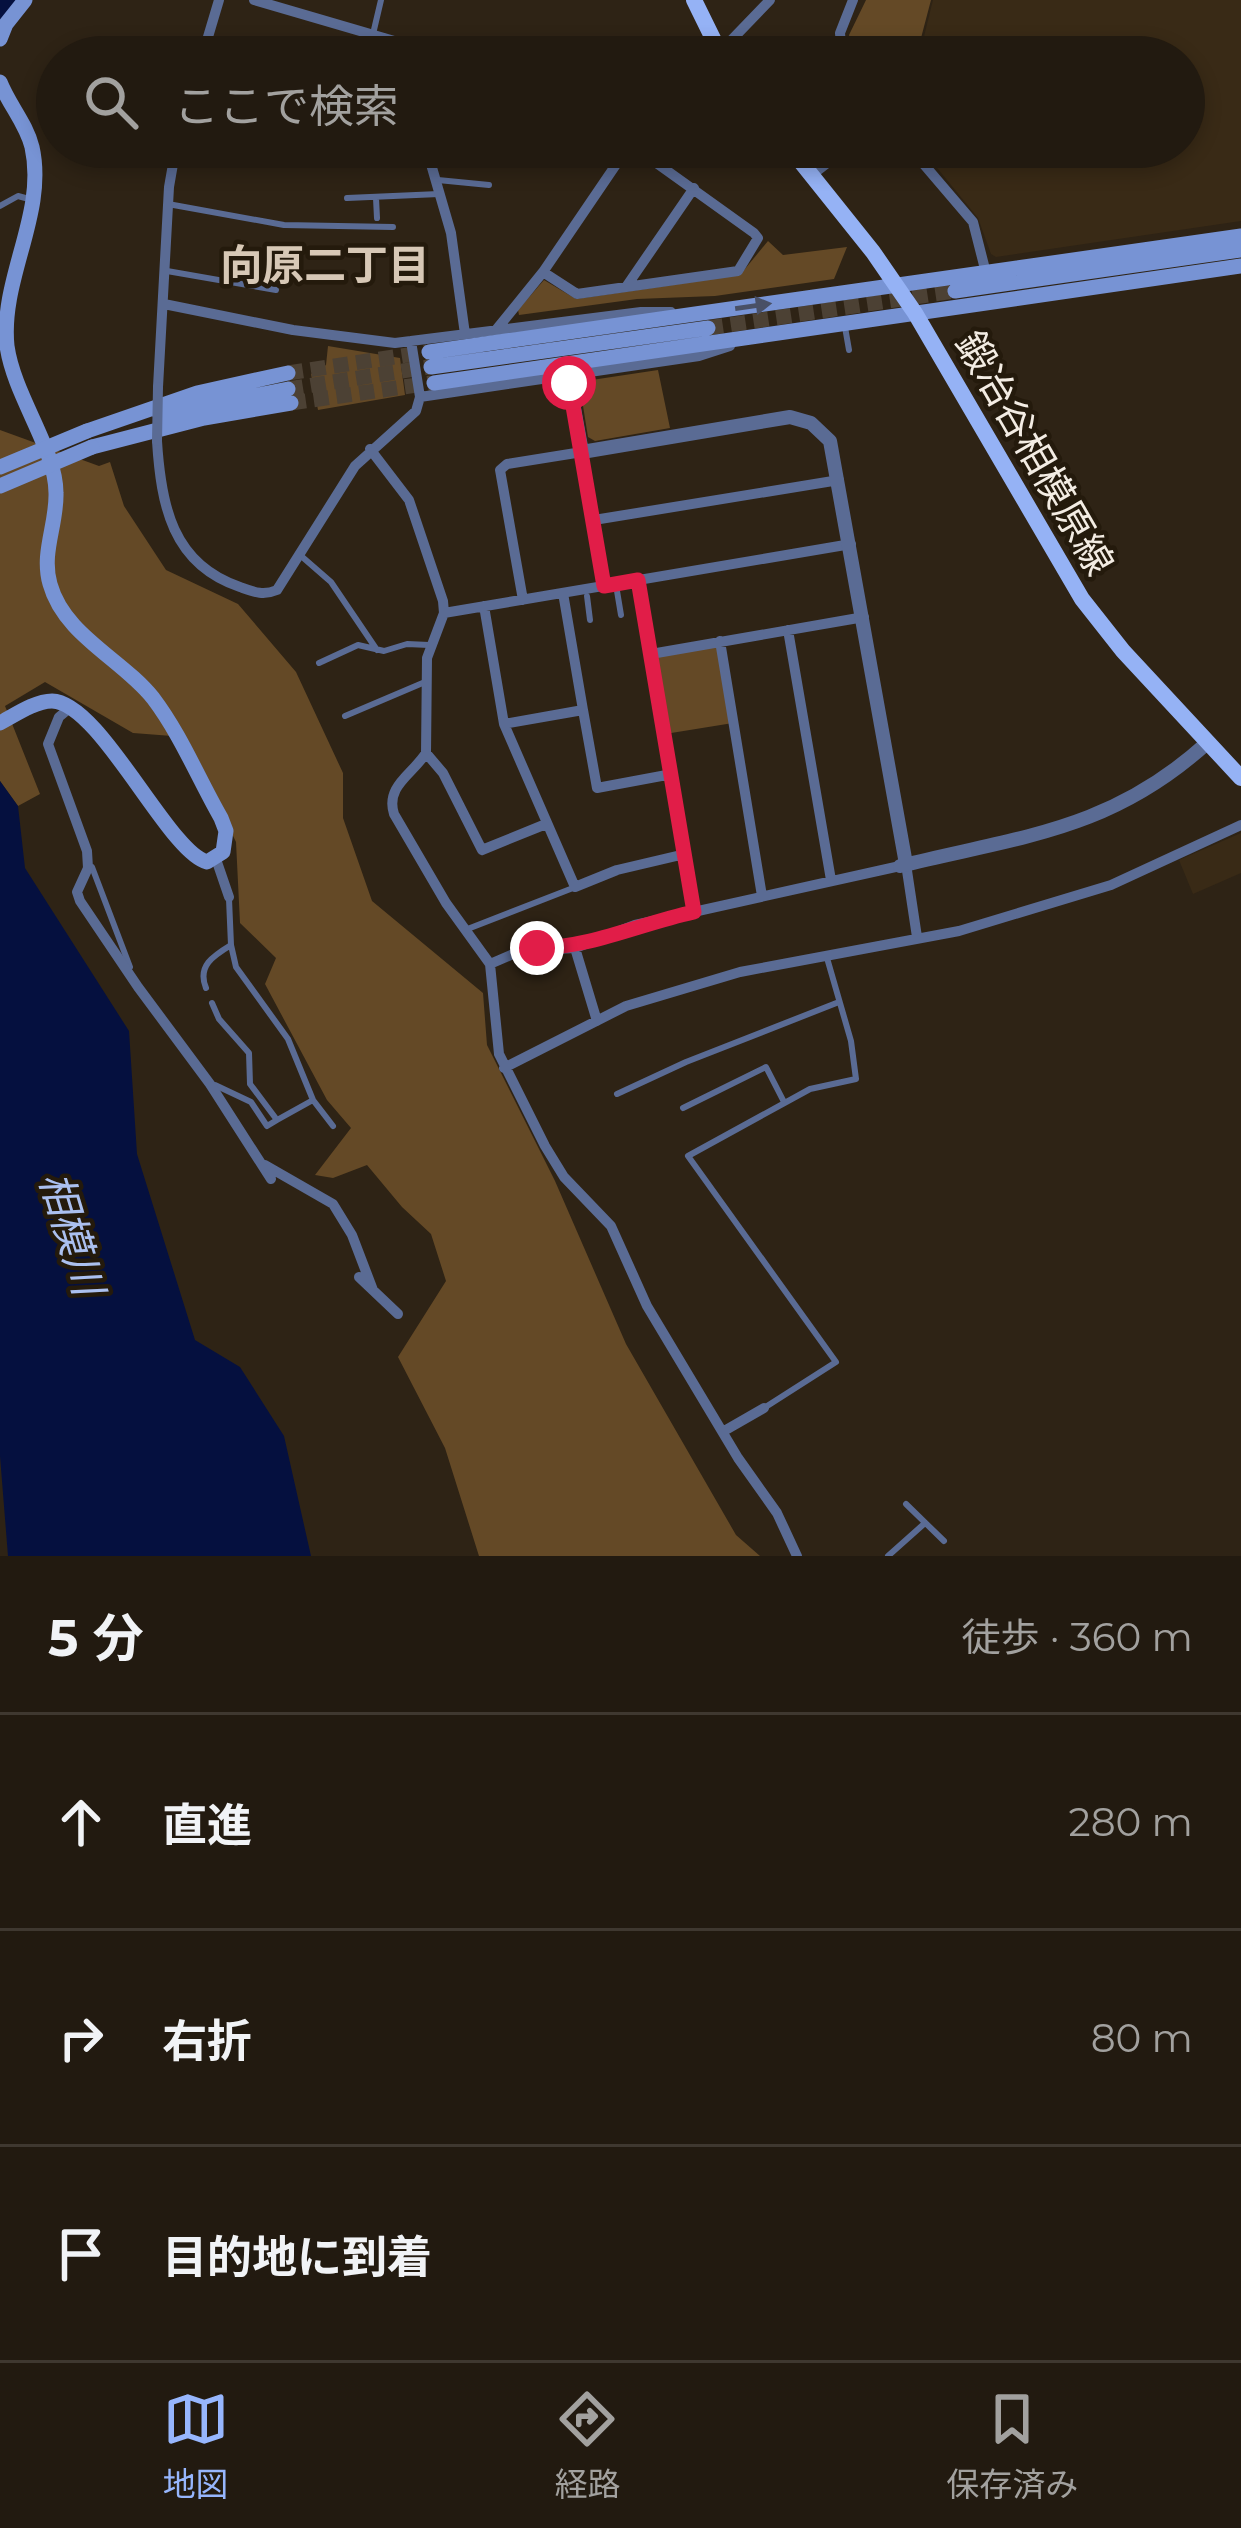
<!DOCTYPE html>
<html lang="ja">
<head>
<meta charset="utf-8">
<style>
  :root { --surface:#221a10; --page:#2a2319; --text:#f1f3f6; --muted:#a2a19f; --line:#3f3830; --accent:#97b6fd }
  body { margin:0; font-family:Montserrat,"Noto Sans JP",sans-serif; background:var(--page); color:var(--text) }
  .stop { position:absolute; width:36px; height:36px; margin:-27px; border:9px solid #e11d48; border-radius:50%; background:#fff }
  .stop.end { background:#e11d48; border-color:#fff; box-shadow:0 3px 12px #0008 }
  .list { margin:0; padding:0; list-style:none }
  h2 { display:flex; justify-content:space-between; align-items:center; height:156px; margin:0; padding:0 48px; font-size:51px }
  h2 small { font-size:39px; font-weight:400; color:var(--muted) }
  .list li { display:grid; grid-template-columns:78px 1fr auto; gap:36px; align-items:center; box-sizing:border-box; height:216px; padding:0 48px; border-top:3px solid var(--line) }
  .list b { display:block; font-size:45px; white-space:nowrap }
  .list em { font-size:39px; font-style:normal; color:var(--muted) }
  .icon { flex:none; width:66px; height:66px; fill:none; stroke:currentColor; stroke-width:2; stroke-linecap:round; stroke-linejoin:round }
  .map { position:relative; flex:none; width:1241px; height:1556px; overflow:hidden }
  .search { position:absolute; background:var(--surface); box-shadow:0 6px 18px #0003; left:36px; right:36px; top:36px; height:132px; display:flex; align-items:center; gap:30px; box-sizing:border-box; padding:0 42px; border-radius:66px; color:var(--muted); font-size:45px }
  .sheet { height:804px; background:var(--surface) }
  nav { display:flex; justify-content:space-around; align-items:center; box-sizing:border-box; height:168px; border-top:3px solid var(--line); background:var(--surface); font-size:33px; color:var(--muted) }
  nav a { display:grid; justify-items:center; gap:6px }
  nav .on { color:var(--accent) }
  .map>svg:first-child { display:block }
</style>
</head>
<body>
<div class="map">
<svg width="1241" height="1556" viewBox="0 0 1241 1556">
  <rect width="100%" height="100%" fill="#2e2315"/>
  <path fill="#392a16" d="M 933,0 L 1241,0 L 1241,221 L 996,257 L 991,254 L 978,218 L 920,147 L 1184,147 L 1184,57 L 919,57 Z
    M 1241,833 L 1241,873 L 1193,894 L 1179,860 Z"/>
  <path fill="#644926" d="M 866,0 L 931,0 L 916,57 L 884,57 L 883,48 L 852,51 L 849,35 Z
    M 768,241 L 783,255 L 847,247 L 834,279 L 715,296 L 637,299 L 519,315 L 518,310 L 544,280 L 576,299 L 740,275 Z
    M 328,346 L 400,358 L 405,395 L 318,410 L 311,374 L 326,365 Z
    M 658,370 L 670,428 L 595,441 L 588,437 L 580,387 L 585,381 Z
    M 0,430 L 99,466 L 110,462 L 124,506 L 166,570 L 238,604 L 296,672 L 343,773 L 343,818 L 372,901 L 483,993 L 487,1045 L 555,1181 L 626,1344 L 736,1535 L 760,1556 L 479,1556 L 445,1448 L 398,1357 L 446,1281 L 431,1234 L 402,1207 L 367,1165 L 333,1178 L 315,1175 L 351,1128 L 327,1100 L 265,984 L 276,958 L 240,923 L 236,842 L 185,737 L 133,733 L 45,682 L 5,706 L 40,794 L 18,806 L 0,781 Z
    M 720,641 L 733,723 L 665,734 L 651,654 Z"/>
  <path fill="#05103f" d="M 0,781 L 18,806 L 25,868 L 129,1031 L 137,1154 L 195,1340 L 240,1367 L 284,1436 L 311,1556 L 8,1556 L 0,1456 Z"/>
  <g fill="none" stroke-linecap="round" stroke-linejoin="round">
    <path stroke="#05103f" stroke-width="24" d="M 0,8 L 6,0"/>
    <path stroke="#4c4134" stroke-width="15" stroke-dasharray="15 8" stroke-linecap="butt" d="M 708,328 L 955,291
      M 288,373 L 427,352
      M 288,389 L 428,367
      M 291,403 L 431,383"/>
    <path stroke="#5a6b94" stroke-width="6" d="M 373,34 L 381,0
      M 252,147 L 289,156
      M 484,147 L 509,150
      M 438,180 L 489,185
      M 347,198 L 439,194
      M 376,198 L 377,218
      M 168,204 L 284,225 L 393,227
      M 0,206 L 18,196 L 29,199
      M 167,271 L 276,290
      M 845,327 L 849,350
      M 300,555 L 331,582 L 377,650
      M 617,591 L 621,615
      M 587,596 L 590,620
      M 319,663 L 358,645 L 384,651 L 407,644 L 429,645
      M 345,716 L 425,682
      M 92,867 L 130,967
      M 465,930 L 573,888
      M 206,988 C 197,966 213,956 231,945
      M 212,1003 L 219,1019 L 249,1053 L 250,1084 L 277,1120 L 313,1100 L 288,1039 L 236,967 L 231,945 L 229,899
      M 215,1085 L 251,1102 L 267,1126 L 277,1120
      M 617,1094 L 686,1062 L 839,1002
      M 313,1100 L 333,1126
      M 683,1108 L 766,1067 L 784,1102
      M 764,1408 L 836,1362 L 688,1156 L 810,1089 L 856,1079 L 851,1041 L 827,958
      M 906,1504 L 944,1541
      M 888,1556 L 925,1523"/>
    <path stroke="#5a6b94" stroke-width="10" d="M 254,0 L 449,57
      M 384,38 L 392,57
      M 718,54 L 770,0
      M 202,57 L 219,0
      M 842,57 L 840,33 L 853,0
      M 426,147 L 451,233 L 465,334
      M 909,147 L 973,222 L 986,273
      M 813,174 L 848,147
      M 543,272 L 577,294 L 738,271 L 758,238 L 754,233 L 634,147
      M 626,287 L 694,188
      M 164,304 L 293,330 L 395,343 L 641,312 L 671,312
      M 496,330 L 543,272 L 628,147
      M 158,387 L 169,187 L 176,147
      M 420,397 L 699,356 L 730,346
      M 157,441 C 161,505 172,564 240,587 C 254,592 263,596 277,590 L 355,466 L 416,411 L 420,397 L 411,341
      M 370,449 L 409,500 L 443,601 L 444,613 L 427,658 L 426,753 C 413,774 385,786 394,814 L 446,903 L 490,964 L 499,1054 L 545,1146 L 564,1177 L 611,1226 L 647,1306 L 738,1458 L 777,1513 L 797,1556
      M 594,520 L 839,480
      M 638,580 L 694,912
      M 563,593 L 583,710
      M 523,600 L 500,470 L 507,464 L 582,452 L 604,586
      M 484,606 L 504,724 L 575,887 L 617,870 L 685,854
      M 444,613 L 851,544
      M 788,630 L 831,880
      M 720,641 L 762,896
      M 651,654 L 864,617
      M 71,707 L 59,717 L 48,744 L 87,851 L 88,868 L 77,892 L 80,901 L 138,987 L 210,1084 L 271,1179
      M 504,724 L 583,710 L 597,788 L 672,774
      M 426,753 L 443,773 L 482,850 L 546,824
      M 216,859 L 229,897
      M 906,864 L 917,937
      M 575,948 L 597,1021
      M 490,964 L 520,951 L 575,948 L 635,925 L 900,866
      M 504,1068 L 626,1006 L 740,972 L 959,931 L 1111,885 L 1241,825
      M 265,1165 L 333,1204 L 352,1235 L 373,1290
      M 359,1277 L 398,1314
      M 724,1431 L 764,1408"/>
    <path stroke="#5a6b94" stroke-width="14" d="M 568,375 L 582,452 L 790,417 L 811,423 L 830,441 L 906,864
      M 900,866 C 1021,836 1110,831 1207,743"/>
    <path stroke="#7793d4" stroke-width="15" d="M 0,39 L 6,24 L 25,0
      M 0,82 C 9,105 26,123 32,147 C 47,214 0,278 7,346 C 14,396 56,449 56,493 C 57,524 41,553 50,584 C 64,635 122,659 153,698 C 181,735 198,778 221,818 L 226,831 L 223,852 L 207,862 C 168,852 100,702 52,701 C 35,701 15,715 0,723
      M 955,291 L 1241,250
      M 429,352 L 1241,236
      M 431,367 L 708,328
      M 434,383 L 1241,266
      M 160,415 L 288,389
      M 87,431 L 197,393 L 288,373
      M 92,447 L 204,418 L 291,403"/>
    <path stroke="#95b2f5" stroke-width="16" d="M 694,0 L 722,57
      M 789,147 L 873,252 L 915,313 L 1082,599 L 1123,651 L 1241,778"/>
    <path stroke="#5a6b94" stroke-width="10" d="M 157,441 L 158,387"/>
    <path stroke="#7793d4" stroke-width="15" d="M 0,467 L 87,431
      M 0,486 L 92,447"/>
  </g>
  <defs><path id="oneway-solid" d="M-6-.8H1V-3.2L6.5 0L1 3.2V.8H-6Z" transform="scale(3)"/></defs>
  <use fill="#495066" href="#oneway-solid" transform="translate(753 306) rotate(-8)"/>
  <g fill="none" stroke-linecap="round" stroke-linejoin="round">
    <path stroke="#e11d48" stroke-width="15" d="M 537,948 C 593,947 639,924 694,912 L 638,580 L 604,586 L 569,383"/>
  </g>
  <g text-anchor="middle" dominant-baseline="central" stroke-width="9" stroke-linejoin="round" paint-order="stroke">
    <g font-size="39" fill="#f3ece3" stroke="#241a0c">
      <text transform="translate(1035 453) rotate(60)">鍛冶谷相模原線</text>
    </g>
    <g font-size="42" font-weight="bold" fill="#d7c8b6" stroke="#241a0c">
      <text x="325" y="265">向原二丁目</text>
    </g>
    <g font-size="42" font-style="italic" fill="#abc0f0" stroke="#241a0c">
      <text transform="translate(72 1233) rotate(73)">相模川</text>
    </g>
  </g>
</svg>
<div class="stop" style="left:569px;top:383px"></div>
<div class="stop end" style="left:537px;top:948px"></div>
<div class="search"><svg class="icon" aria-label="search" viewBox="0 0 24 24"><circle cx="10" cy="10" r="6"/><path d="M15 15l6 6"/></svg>ここで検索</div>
</div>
<section class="sheet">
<h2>5 分<small>徒歩 · 360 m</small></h2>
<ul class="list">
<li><svg class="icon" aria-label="ahead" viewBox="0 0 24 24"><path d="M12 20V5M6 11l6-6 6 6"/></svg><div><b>直進</b></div><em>280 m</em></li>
<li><svg class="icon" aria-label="right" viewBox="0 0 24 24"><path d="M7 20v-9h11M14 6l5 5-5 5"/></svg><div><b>右折</b></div><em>80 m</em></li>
<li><svg class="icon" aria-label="arrive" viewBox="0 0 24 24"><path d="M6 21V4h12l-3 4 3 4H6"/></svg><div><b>目的地に到着</b></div></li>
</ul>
</section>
<nav>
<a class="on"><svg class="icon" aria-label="map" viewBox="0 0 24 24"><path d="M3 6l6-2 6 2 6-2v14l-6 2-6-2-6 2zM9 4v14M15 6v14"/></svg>地図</a>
<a><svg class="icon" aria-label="directions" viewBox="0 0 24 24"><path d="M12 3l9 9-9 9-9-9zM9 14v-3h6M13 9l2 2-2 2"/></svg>経路</a>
<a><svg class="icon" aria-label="saved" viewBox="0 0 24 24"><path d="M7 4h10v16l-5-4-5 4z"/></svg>保存済み</a>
</nav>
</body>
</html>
